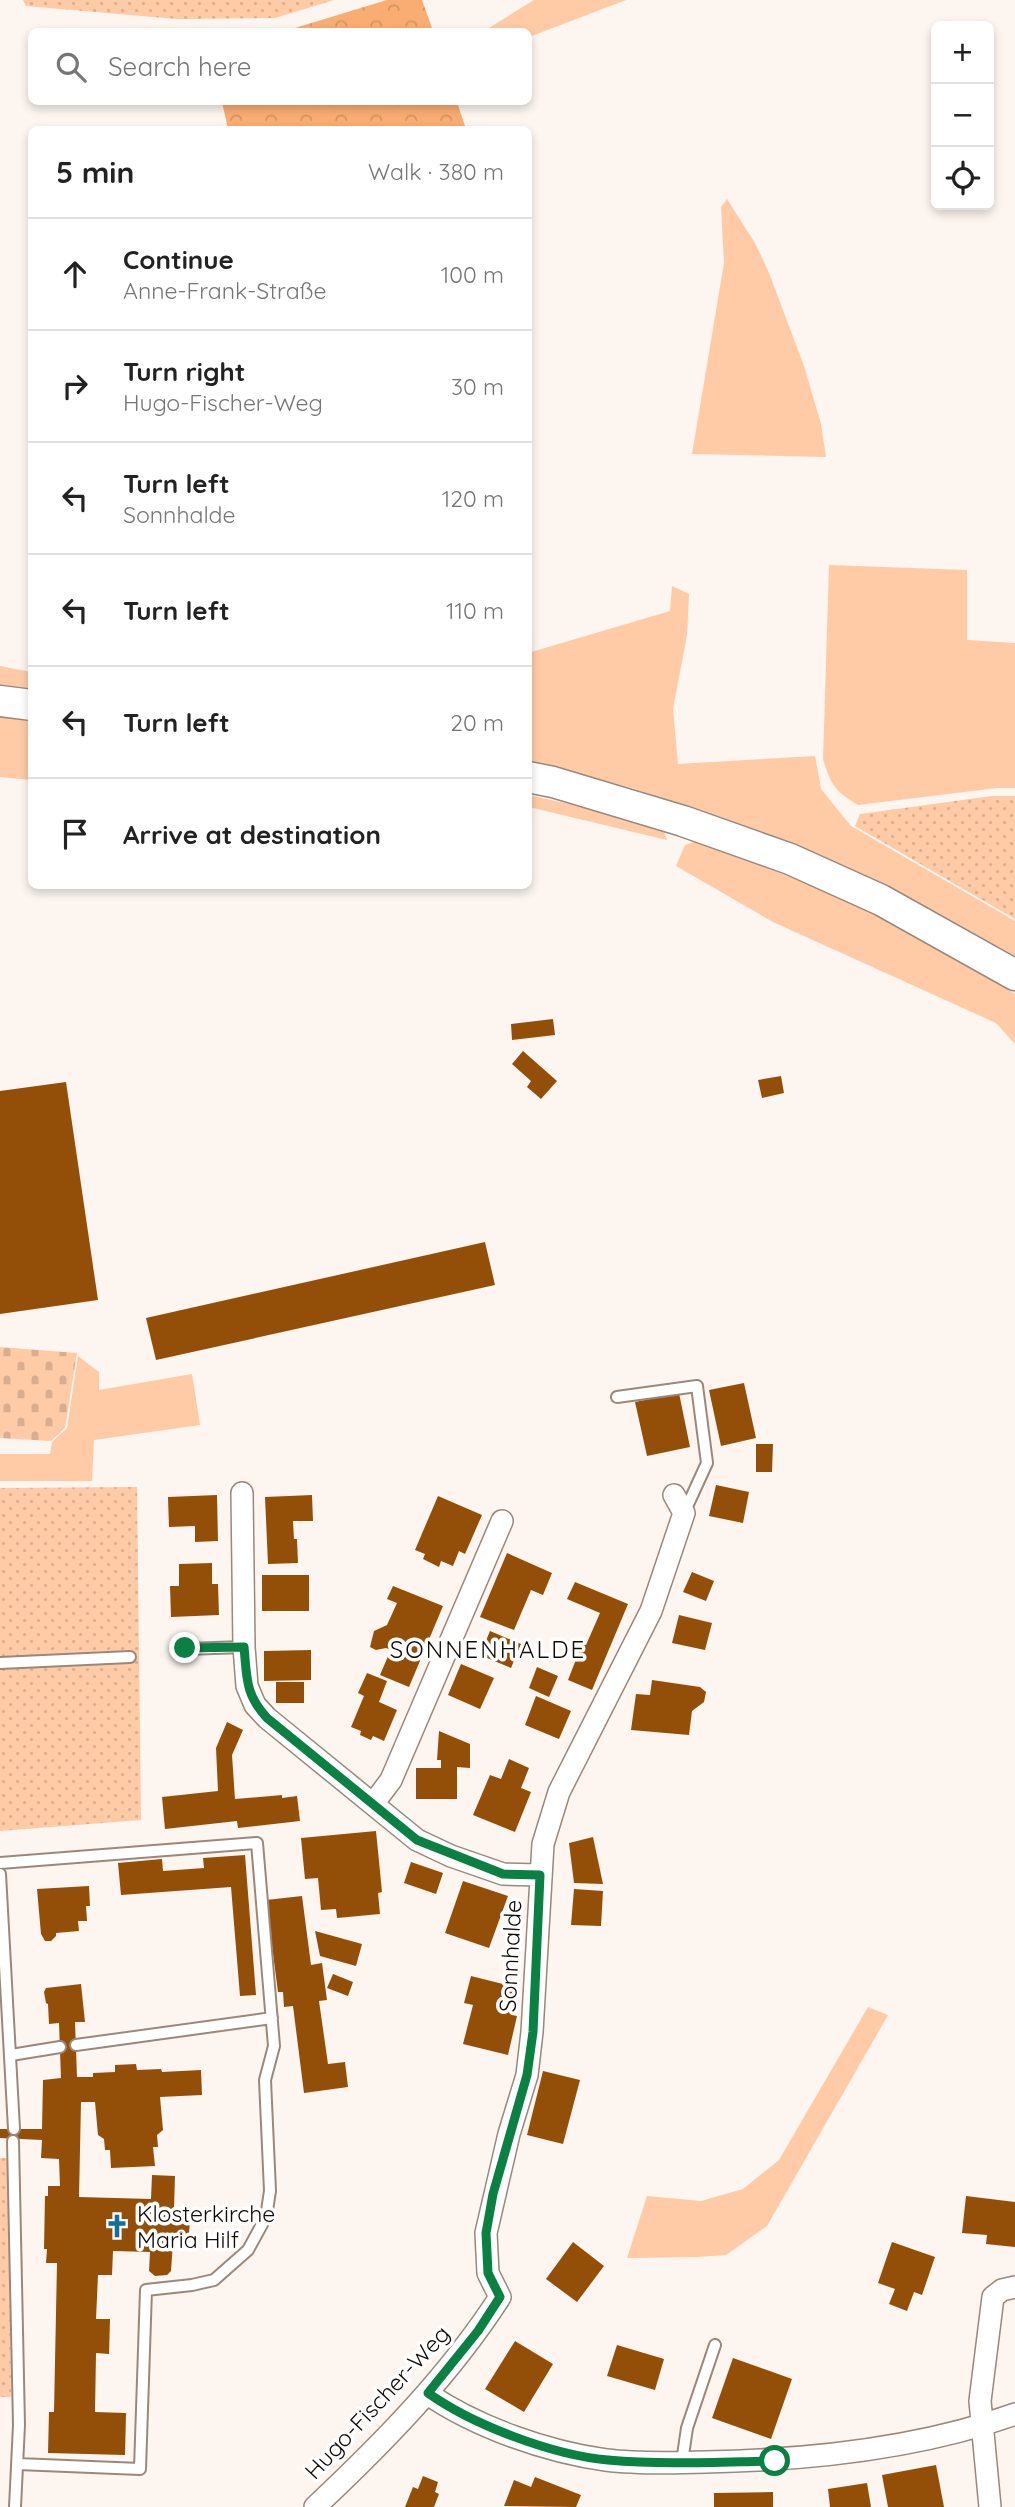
<!DOCTYPE html>
<html lang="en">
<head>
<meta charset="utf-8">
<style>
  :root { --surface:#fff; --page:#f2f2f2; --text:#222; --muted:#767676; --line:#e0e0e0 }
  body { margin:0; font-family:Quicksand,sans-serif; background:var(--page); color:var(--text) }
  .controls { position:absolute; right:21px; top:21px; display:grid; overflow:hidden; border-radius:10px; box-shadow:0 4px 10px #0003 }
  .controls button { width:63px; height:63px; display:grid; place-items:center; padding:0; border:0; border-bottom:2px solid var(--line); background:var(--surface); color:var(--text); font:35px sans-serif }
  .stop { position:absolute; width:21px; height:21px; margin:-16px; border:5px solid #0b8043; border-radius:50%; background:#fff }
  .stop.end { background:#0b8043; border-color:#fff; box-shadow:0 2px 7px #0008 }
  .list { margin:0; padding:0; list-style:none }
  h2 { display:flex; justify-content:space-between; align-items:center; height:91px; margin:0; padding:0 28px; font-size:30px }
  h2 small { font-size:23px; font-weight:400; color:var(--muted) }
  .list li { display:grid; grid-template-columns:46px 1fr auto; gap:21px; align-items:center; box-sizing:border-box; height:112px; padding:0 28px; border-top:2px solid var(--line) }
  .list b { display:block; font-size:26px; white-space:nowrap }
  .list p { margin:0; font-size:23px; white-space:nowrap; color:var(--muted) }
  .list em { font-size:23px; font-style:normal; color:var(--muted) }
  .icon { flex:none; width:38px; height:38px; fill:none; stroke:currentColor; stroke-width:2; stroke-linecap:round; stroke-linejoin:round }
  .map { position:relative; flex:none; width:1015px; height:2507px; overflow:hidden }
  .search { position:absolute; background:var(--surface); box-shadow:0 4px 10px #0003; left:28px; top:28px; width:504px; height:77px; display:flex; align-items:center; gap:18px; box-sizing:border-box; padding:0 24px; border-radius:10px; color:var(--muted); font-size:26px }
  .panel { position:absolute; background:var(--surface); box-shadow:0 4px 10px #0003; left:28px; top:126px; width:504px; height:763px; border-radius:10px }
  .map>svg:first-child { display:block }
</style>
</head>
<body>
<div class="map">
<svg width="1015" height="2507" viewBox="0 0 1015 2507">
  <defs>
    <pattern id="forest-crowns" width="20" height="18" patternUnits="userSpaceOnUse" patternTransform="scale(1.75)"><rect width="20" height="18" fill="#f9ad72"/><path d="M2 6a3 3 0 1 1 6 0M12 15a3 3 0 1 1 6 0" fill="none" stroke="#d49461"/></pattern>
    <pattern id="cemetery-stones" width="16" height="16" patternUnits="userSpaceOnUse" patternTransform="scale(1.75)"><rect width="16" height="16" fill="#fecba6"/><path d="M2 7V4a2 2 0 0 1 4 0v3zM10 15v-3a2 2 0 0 1 4 0v3z" fill="#d9ad8d"/></pattern>
    <pattern id="garden-dots" width="8" height="8" patternUnits="userSpaceOnUse" patternTransform="scale(1.75)"><rect width="8" height="8" fill="#fecba6"/><path d="M2 2h.1M6 6h.1" fill="none" stroke="#d9ad8d" stroke-width="1.8" stroke-linecap="round"/></pattern>
  </defs>
  <rect width="100%" height="100%" fill="#fdf5ef"/>
  <path fill="#fecba6" d="M 534,0 L 626,0 L 529,37 L 528,32 L 484,31 Z
    M 727,199 L 755,243 L 769,273 L 804,366 L 821,424 L 826,457 L 692,454 L 724,263 L 721,207 Z
    M 829,565 L 967,570 L 967,640 L 1015,643 L 1015,788 L 997,788 L 858,805 C 835,791 831,785 823,759 Z
    M 672,586 L 689,594 L 687,635 L 673,709 L 678,764 L 815,756 L 821,789 L 851,826 L 1015,921 L 1015,956 L 939,914 L 836,863 L 731,822 L 632,788 L 529,761 L 528,653 L 670,611 Z
    M 0,666 L 31,672 L 31,690 L 0,686 Z
    M 0,717 L 31,721 L 31,780 L 0,777 Z
    M 529,795 L 578,806 L 664,831 L 667,840 L 529,807 Z
    M 697,841 C 808,882 916,927 1015,994 L 1015,1044 L 996,1023 L 773,922 L 676,866 L 685,845 Z
    M 78,1356 L 99,1372 L 99,1390 L 192,1374 L 200,1425 L 94,1440 L 92,1481 L 0,1481 L 0,1454 L 50,1454 L 52,1442 L 67,1428 Z
    M 868,2007 L 888,2015 L 767,2226 L 726,2255 L 697,2257 L 627,2258 L 647,2196 L 701,2201 L 743,2189 L 779,2160 Z"/>
  <path fill="url(#forest-crowns)" d="M 387,0 L 422,0 L 433,31 L 216,32 L 285,31 Z
    M 222,102 L 457,102 L 466,129 L 228,129 Z"/>
  <path fill="url(#cemetery-stones)" d="M 0,1347 L 77,1353 L 65,1428 L 51,1441 L 0,1438 Z"/>
  <path fill="url(#garden-dots)" d="M 23,0 L 334,0 L 275,18 L 177,19 L 26,6 Z
    M 992,796 L 1015,796 L 1015,919 L 855,826 L 860,814 Z
    M 137,1487 L 141,1820 L 0,1831 L 0,1488 Z
    M 0,2158 L 8,2158 L 11,2397 L 0,2397 Z"/>
  <path fill="#934f07" d="M 553,1019 L 555,1035 L 512,1040 L 511,1024 Z
    M 523,1051 L 557,1081 L 541,1099 L 527,1087 L 531,1081 L 512,1064 Z
    M 781,1076 L 784,1093 L 762,1098 L 758,1080 Z
    M 66,1082 L 98,1300 L 0,1314 L 0,1091 Z
    M 485,1242 L 495,1285 L 156,1360 L 146,1318 Z
    M 744,1383 L 756,1438 L 721,1446 L 709,1390 Z
    M 679,1393 L 690,1447 L 647,1456 L 635,1402 Z
    M 756,1444 L 773,1444 L 772,1472 L 756,1472 Z
    M 716,1485 L 749,1492 L 743,1523 L 709,1516 Z
    M 217,1495 L 218,1541 L 195,1542 L 195,1526 L 169,1527 L 168,1497 Z
    M 312,1495 L 313,1521 L 293,1521 L 294,1539 L 297,1539 L 298,1563 L 268,1564 L 265,1497 Z
    M 438,1496 L 482,1515 L 465,1554 L 459,1551 L 453,1566 L 441,1561 L 439,1567 L 423,1559 L 425,1554 L 415,1550 Z
    M 507,1553 L 552,1573 L 543,1595 L 531,1590 L 514,1630 L 480,1617 Z
    M 212,1563 L 212,1584 L 218,1584 L 219,1615 L 171,1617 L 170,1586 L 179,1586 L 179,1564 Z
    M 692,1572 L 714,1581 L 706,1601 L 683,1592 Z
    M 262,1575 L 309,1575 L 309,1611 L 262,1611 Z
    M 575,1582 L 628,1604 L 592,1690 L 568,1680 L 582,1644 L 586,1645 L 600,1613 L 567,1599 Z
    M 393,1586 L 443,1606 L 409,1687 L 380,1675 L 389,1654 L 403,1660 L 405,1656 L 386,1648 L 376,1650 L 370,1647 L 374,1631 L 387,1625 L 397,1603 L 387,1599 Z
    M 679,1615 L 712,1623 L 705,1650 L 672,1643 Z
    M 490,1631 L 521,1644 L 511,1668 L 480,1655 Z
    M 311,1650 L 311,1680 L 264,1681 L 264,1651 Z
    M 461,1664 L 494,1678 L 480,1709 L 448,1695 Z
    M 537,1667 L 558,1676 L 549,1697 L 529,1688 Z
    M 367,1673 L 387,1681 L 379,1702 L 397,1710 L 384,1741 L 373,1736 L 371,1740 L 360,1735 L 361,1731 L 351,1727 L 364,1696 L 358,1693 Z
    M 652,1680 L 700,1687 L 706,1692 L 704,1702 L 692,1711 L 689,1735 L 631,1730 L 636,1694 L 650,1695 Z
    M 276,1682 L 304,1682 L 304,1703 L 276,1703 Z
    M 536,1696 L 571,1711 L 559,1739 L 525,1725 Z
    M 227,1722 L 243,1730 L 232,1755 L 235,1799 L 282,1795 L 282,1798 L 297,1796 L 300,1821 L 238,1828 L 237,1821 L 165,1829 L 162,1797 L 218,1791 L 216,1748 Z
    M 439,1731 L 470,1744 L 470,1768 L 457,1767 L 457,1799 L 416,1799 L 416,1768 L 441,1768 L 441,1760 L 437,1760 Z
    M 509,1759 L 529,1768 L 521,1788 L 531,1792 L 515,1832 L 473,1815 L 490,1775 L 501,1779 Z
    M 376,1831 L 382,1892 L 378,1893 L 380,1914 L 337,1918 L 336,1909 L 321,1910 L 318,1878 L 305,1879 L 301,1838 Z
    M 593,1837 L 603,1884 L 574,1883 L 569,1843 Z
    M 245,1855 L 256,1995 L 240,1996 L 231,1887 L 121,1895 L 118,1863 L 162,1859 L 163,1871 L 204,1868 L 203,1858 Z
    M 411,1862 L 443,1873 L 436,1894 L 404,1883 Z
    M 463,1881 L 508,1896 L 489,1948 L 445,1933 Z
    M 89,1886 L 90,1906 L 86,1906 L 87,1921 L 78,1921 L 79,1931 L 56,1933 L 56,1936 L 51,1941 L 45,1941 L 41,1934 L 37,1889 Z
    M 574,1889 L 603,1891 L 601,1926 L 571,1925 Z
    M 302,1896 L 311,1965 L 322,1963 L 327,2000 L 319,2001 L 328,2064 L 345,2062 L 348,2087 L 304,2093 L 293,2006 L 284,2007 L 283,1992 L 278,1992 L 266,1900 Z
    M 315,1931 L 362,1944 L 356,1966 L 320,1956 Z
    M 333,1974 L 353,1982 L 348,1996 L 327,1988 Z
    M 471,1976 L 519,1988 L 512,2015 L 517,2016 L 508,2055 L 463,2044 L 473,2005 L 464,2003 Z
    M 81,1984 L 85,2022 L 75,2022 L 77,2077 L 93,2077 L 93,2073 L 115,2072 L 115,2065 L 136,2064 L 137,2070 L 161,2069 L 162,2072 L 201,2070 L 202,2095 L 160,2097 L 163,2130 L 157,2135 L 158,2147 L 153,2147 L 155,2166 L 111,2168 L 110,2150 L 105,2150 L 104,2139 L 98,2135 L 95,2102 L 81,2102 L 79,2197 L 151,2199 L 152,2175 L 175,2176 L 174,2209 L 190,2218 L 189,2234 L 173,2242 L 171,2271 L 167,2275 L 155,2276 L 149,2271 L 150,2252 L 113,2251 L 112,2275 L 98,2275 L 96,2319 L 110,2319 L 109,2354 L 96,2353 L 95,2412 L 126,2413 L 125,2455 L 48,2453 L 49,2412 L 54,2412 L 57,2263 L 46,2263 L 47,2249 L 44,2249 L 45,2196 L 48,2196 L 48,2186 L 60,2186 L 59,2159 L 41,2158 L 42,2140 L 0,2138 L 0,2129 L 42,2129 L 43,2080 L 61,2078 L 59,2023 L 49,2024 L 48,2004 L 46,2003 L 44,1992 L 46,1988 Z
    M 543,2071 L 580,2080 L 563,2144 L 527,2135 Z
    M 966,2196 L 1015,2202 L 1015,2247 L 986,2244 L 987,2235 L 962,2233 Z
    M 573,2242 L 604,2266 L 577,2302 L 546,2279 Z
    M 892,2242 L 935,2257 L 922,2295 L 914,2292 L 907,2311 L 889,2304 L 895,2289 L 878,2283 Z
    M 515,2341 L 553,2364 L 524,2412 L 485,2389 Z
    M 617,2345 L 664,2359 L 655,2390 L 607,2376 Z
    M 733,2358 L 792,2379 L 771,2439 L 712,2418 Z
    M 936,2465 L 944,2507 L 888,2507 L 882,2475 Z
    M 423,2476 L 438,2482 L 435,2492 L 439,2494 L 434,2507 L 405,2507 L 413,2487 L 418,2489 Z
    M 535,2477 L 581,2495 L 576,2507 L 504,2506 L 514,2480 L 531,2487 Z
    M 867,2483 L 871,2507 L 830,2507 L 828,2489 Z
    M 773,2492 L 773,2507 L 714,2507 L 714,2493 Z"/>
  <g fill="none" stroke-linecap="round" stroke-linejoin="round">
    <g stroke="#9a887b" stroke-width="14">
      <path id="lane" d="M 617,1397 L 697,1386 L 707,1463 L 684,1513
        M 185,1649 L 244,1647
        M 0,1663 L 130,1657
        M 0,1863 L 257,1843 L 274,2046 L 265,2080 L 270,2191 L 266,2217 L 248,2250 L 214,2280 L 192,2285 L 146,2290 L 140,2469 L 18,2464
        M 0,1874 L 14,2129
        M 76,2045 L 272,2018
        M 11,2055 L 60,2047
        M 13,2141 L 19,2425 L 15,2507
        M 682,2462 L 687,2428 L 715,2345"/>
    </g>
    <g stroke="#9a887b" stroke-width="24">
      <path id="street" d="M 242,1493 L 244,1647 L 247,1686 L 255,1705 L 267,1718 L 417,1840 L 451,1856 L 503,1874 L 540,1875
        M 373,1804 L 391,1780 L 502,1521
        M 428,2394 C 476,2427 547,2452 606,2460 C 638,2464 674,2463 706,2462 C 806,2460 921,2448 1015,2414
        M 315,2507 C 383,2443 449,2376 500,2297 L 488,2273 L 486,2233 L 509,2134 L 527,2075 L 532,2032 L 543,1844 L 559,1792 L 651,1611 L 684,1513 L 674,1495
        M 990,2507 L 980,2401 L 993,2297 L 1002,2290 L 1015,2287"/>
    </g>
    <g stroke="#9a887b" stroke-width="33">
      <path id="secondary" d="M 0,701 L 32,705
        M 528,777 L 553,782 L 683,821 L 790,859 L 881,900 L 1015,975"/>
    </g>
    <use href="#lane" stroke="#fff" stroke-width="10"/>
    <use href="#street" stroke="#fff" stroke-width="21"/>
    <use href="#secondary" stroke="#fff" stroke-width="30"/>
  </g>
  <g fill="none" stroke-linecap="round" stroke-linejoin="round">
    <path stroke="#0b8043" stroke-width="9" d="M 185,1648 L 244,1647 C 247,1678 245,1694 267,1718 L 417,1840 L 503,1874 L 540,1875 L 533,2032 L 527,2075 L 493,2194 L 486,2233 L 488,2273 L 500,2297 L 478,2331 L 428,2393 C 473,2425 552,2455 608,2460 C 663,2465 719,2462 775,2461"/>
  </g>
  <defs>
    <g id="church-bare" transform="scale(1.89)"><path d="M-1.2-6h2.4v3.5h3.3v2.4h-3.3V6h-2.4V-.1h-3.3v-2.4h3.3Z" fill="#126e9d" stroke="#fff" stroke-width="2.5" paint-order="stroke"/></g>
  </defs>
  <g fill-rule="evenodd">
    <use href="#church-bare" x="117" y="2226"/>
  </g>
  <g text-anchor="middle" dominant-baseline="central" stroke-width="7" stroke-linejoin="round" paint-order="stroke">
    <g font-size="23" fill="#120c07" stroke="#fff">
      <text transform="translate(510 1956) rotate(-87)">Sonnhalde</text>
      <text transform="translate(377 2402) rotate(-47)">Hugo-Fischer-Weg</text>
    </g>
    <g font-size="23" fill="#120c07" stroke="#fff" text-anchor="start">
      <text x="137" y="2213">Klosterkirche<tspan x="137" dy="26">Maria Hilf</tspan></text>
    </g>
    <g font-size="24" letter-spacing="2" fill="#120c07" stroke="#fff">
      <text x="488" y="1649">SONNENHALDE</text>
    </g>
  </g>
</svg>
<div class="controls">
<button>+</button>
<button>−</button>
<button><svg class="icon" aria-label="locate" viewBox="0 0 24 24"><circle cx="12" cy="12" r="6"/><path d="M12 2v4M12 18v4M2 12h4M18 12h4"/></svg></button>
</div>
<div class="stop" style="left:775px;top:2461px"></div>
<div class="stop end" style="left:185px;top:1648px"></div>
<div class="search"><svg class="icon" aria-label="search" viewBox="0 0 24 24"><circle cx="10" cy="10" r="6"/><path d="M15 15l6 6"/></svg>Search here</div>
<section class="panel">
<h2>5 min<small>Walk · 380 m</small></h2>
<ul class="list">
<li><svg class="icon" aria-label="ahead" viewBox="0 0 24 24"><path d="M12 20V5M6 11l6-6 6 6"/></svg><div><b>Continue</b><p>Anne-Frank-Straße</p></div><em>100 m</em></li>
<li><svg class="icon" aria-label="right" viewBox="0 0 24 24"><path d="M7 20v-9h11M14 6l5 5-5 5"/></svg><div><b>Turn right</b><p>Hugo-Fischer-Weg</p></div><em>30 m</em></li>
<li><svg class="icon" aria-label="left" viewBox="0 0 24 24"><path d="M17 20v-9H6M10 6l-5 5 5 5"/></svg><div><b>Turn left</b><p>Sonnhalde</p></div><em>120 m</em></li>
<li><svg class="icon" aria-label="left" viewBox="0 0 24 24"><path d="M17 20v-9H6M10 6l-5 5 5 5"/></svg><div><b>Turn left</b></div><em>110 m</em></li>
<li><svg class="icon" aria-label="left" viewBox="0 0 24 24"><path d="M17 20v-9H6M10 6l-5 5 5 5"/></svg><div><b>Turn left</b></div><em>20 m</em></li>
<li><svg class="icon" aria-label="arrive" viewBox="0 0 24 24"><path d="M6 21V4h12l-3 4 3 4H6"/></svg><div><b>Arrive at destination</b></div></li>
</ul>
</section>
</div>
</body>
</html>
